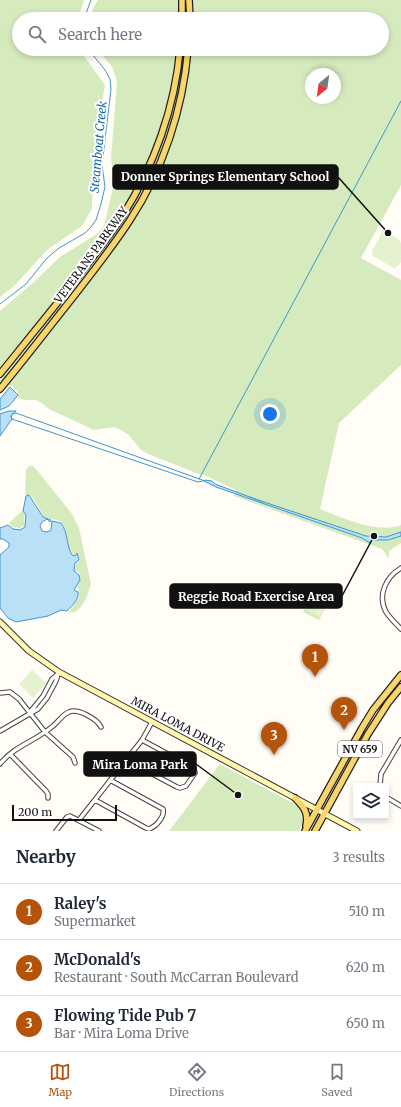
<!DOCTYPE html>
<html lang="en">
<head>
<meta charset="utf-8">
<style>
  :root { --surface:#fff; --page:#f2f2f3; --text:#1f2937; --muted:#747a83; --line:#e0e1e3; --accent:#b45309 }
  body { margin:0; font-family:Merriweather,serif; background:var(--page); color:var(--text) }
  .controls { position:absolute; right:12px; bottom:12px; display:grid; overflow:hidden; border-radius:0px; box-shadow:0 2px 6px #0003 }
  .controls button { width:36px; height:36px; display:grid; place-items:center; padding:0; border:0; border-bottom:1px solid var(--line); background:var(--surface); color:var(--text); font:20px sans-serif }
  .compass { position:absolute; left:305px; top:68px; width:36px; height:36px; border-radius:50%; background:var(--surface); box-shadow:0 2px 6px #0003; rotate:209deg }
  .scale { position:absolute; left:12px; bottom:10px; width:105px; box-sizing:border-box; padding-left:4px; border:2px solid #111; border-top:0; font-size:11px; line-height:14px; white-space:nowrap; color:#111; -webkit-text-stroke:3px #fff; paint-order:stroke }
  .you { position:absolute; left:270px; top:414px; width:14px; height:14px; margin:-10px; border:3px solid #fff; border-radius:50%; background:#1a73e8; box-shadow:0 0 0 6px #1a73e833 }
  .badge { display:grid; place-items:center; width:26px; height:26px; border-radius:50%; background:var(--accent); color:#fff; font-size:13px; font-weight:700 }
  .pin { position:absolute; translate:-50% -33px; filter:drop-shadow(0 1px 2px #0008) }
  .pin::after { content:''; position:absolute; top:21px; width:14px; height:12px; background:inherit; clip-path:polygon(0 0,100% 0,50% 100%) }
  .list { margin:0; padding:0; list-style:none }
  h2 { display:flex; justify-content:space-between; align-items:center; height:52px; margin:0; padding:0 16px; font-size:17px }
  h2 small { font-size:13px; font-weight:400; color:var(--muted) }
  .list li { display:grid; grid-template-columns:26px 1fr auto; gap:12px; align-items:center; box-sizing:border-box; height:56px; padding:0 16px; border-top:1px solid var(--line) }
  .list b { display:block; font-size:15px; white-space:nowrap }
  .list p { margin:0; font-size:13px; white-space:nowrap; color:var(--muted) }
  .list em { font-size:13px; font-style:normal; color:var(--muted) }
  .icon { flex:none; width:22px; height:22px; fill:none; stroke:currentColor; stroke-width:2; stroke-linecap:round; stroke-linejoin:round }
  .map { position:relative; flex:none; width:401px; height:831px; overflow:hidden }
  .search { position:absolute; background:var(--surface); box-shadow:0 2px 6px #0003; left:12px; right:12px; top:12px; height:44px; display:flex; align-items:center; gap:10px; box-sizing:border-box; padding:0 14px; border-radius:22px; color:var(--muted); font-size:15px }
  .sheet { height:220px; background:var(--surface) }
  nav { display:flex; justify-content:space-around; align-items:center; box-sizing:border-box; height:56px; border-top:1px solid var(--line); background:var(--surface); font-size:11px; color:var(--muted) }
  nav a { display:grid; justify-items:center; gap:2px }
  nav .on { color:var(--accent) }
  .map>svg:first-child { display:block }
</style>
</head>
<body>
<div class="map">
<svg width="401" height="831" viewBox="0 0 401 831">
  <rect width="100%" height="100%" fill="#fffdf5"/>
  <path fill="#d5ebbd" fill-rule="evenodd" d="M 0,0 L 84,0 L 78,19 L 19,19 L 19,49 L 79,49 L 105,85 L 94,150 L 92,208 L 83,225 L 47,250 L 15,285 L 0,297 Z
    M 98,0 L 401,0 L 401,185 L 361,258 L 401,280 L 401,365 L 339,423 L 320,509 C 342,518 378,534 401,525 L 401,543 L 389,551 L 389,558 L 382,549 L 234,496 L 236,490 L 202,474 L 199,474 L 148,454 L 141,450 L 129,435 L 121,430 L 114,427 L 94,430 L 49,409 L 42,403 L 36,400 L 24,400 L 18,398 L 18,393 C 14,385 8,384 0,383 L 0,311 L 34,282 L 60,257 L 97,234 L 104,226 L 113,188 L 113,173 L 111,158 L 117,81 L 112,67 L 98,49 L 382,49 L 382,19 L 90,19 L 93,8 ZM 311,74 L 335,74 L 335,98 L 311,98 Z
    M 29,466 L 33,466 L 36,469 L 72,514 L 79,528 L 91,584 L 86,599 L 80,608 L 75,612 L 68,613 L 73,607 L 79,596 C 79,593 78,591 78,589 C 77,582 82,582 79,572 L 75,571 L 76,563 L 79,562 C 80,558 78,556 77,553 L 74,555 L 69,549 L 65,528 L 62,523 L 60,521 L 44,517 L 31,495 L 25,495 L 26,470 Z
    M 22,511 L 25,513 L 24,521 L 25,525 L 20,528 L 12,527 L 9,523 Z
    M 297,583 L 313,592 L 304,608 L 288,600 Z
    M 313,595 L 328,603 L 319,620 L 303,612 Z
    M 220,764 L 302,808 C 307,818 304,821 299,831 L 169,831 Z"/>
  <path fill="#e6f2cf" d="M 383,230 L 397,238 L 401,243 L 401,262 L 395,269 L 373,256 L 372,251 Z
    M 312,597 L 319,601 L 312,613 L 306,609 Z
    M 320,601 L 326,605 L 320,617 L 313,614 Z
    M 32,670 L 46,683 L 33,698 L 19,684 Z"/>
  <path fill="#b9e0f7" stroke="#3f96cf" d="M 10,387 L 18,395 L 9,406 L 0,410 L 0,399 Z
    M 9,411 L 16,411 L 11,416 L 12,419 L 0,436 L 0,414 Z
    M 205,480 L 212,481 L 215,484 L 255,499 L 366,536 L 386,537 L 401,532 L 401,536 L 388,540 L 372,540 L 370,543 L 362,538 L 216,487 L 204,481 Z
    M 29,495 L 43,517 L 51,520 L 50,522 L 47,519 L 42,522 L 40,526 L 42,531 L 47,532 L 51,530 L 52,521 L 61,523 C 68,532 66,545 72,555 L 75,556 L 77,553 L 79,560 L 75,563 L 74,571 L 79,575 L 80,580 L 74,590 L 78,592 C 79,599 73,605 67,611 L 61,610 L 48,616 L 16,622 L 8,618 L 0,608 L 0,555 L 9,547 L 9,543 L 3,539 L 0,539 L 0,528 L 8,525 L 13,529 L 20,530 L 25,527 L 26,515 L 23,511 L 26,496 Z"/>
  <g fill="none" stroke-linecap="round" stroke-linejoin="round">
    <path stroke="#3f96cf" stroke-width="1" d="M 84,19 L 91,0
      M 0,304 L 26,284 L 47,258 L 59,248 L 85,233 L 91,227 L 96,220 L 101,204 L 105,187 L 102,165 L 111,89 L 110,79 L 105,70 L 88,49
      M 12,414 L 16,413 L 205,481
      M 11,416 L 12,419 L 198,482 L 203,481
      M 199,479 L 401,101
      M 250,497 L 263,502"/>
    <g stroke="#444" stroke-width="5.5">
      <path id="street" d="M 401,568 C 386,577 377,595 386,612 C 390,618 396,624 401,629
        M 0,693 L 10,692 L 19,699 L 45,732 L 73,757 L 75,763
        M 30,712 L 43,696 L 52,679 L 59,673
        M 0,731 L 38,709 L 47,698 L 56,681 L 59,672
        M 10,754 L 46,791 L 48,794 L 48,798
        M 126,760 L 177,787 L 180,788 L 186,786 L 195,773 L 194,768 L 142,740
        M 0,764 C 14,746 36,741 53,726 C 58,722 63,714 69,712 C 78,708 97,719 101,727
        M 380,786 L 381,774 L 401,740
        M 386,797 L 401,806
        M 95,800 L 146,828 L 149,829 C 157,826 165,816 163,809 L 110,780
        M 79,820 L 142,740 L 152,722
        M 56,831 L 67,817 L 70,816 L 99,831"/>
    </g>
    <g stroke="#333" stroke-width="7">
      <path id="secondary" d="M 0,622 L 29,651 L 59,672 L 357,831"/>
    </g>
    <g stroke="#222" stroke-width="8">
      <path id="primary" d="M 182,0 L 182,19
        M 189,0 L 190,19
        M 0,374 C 18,352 36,329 54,307 C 78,277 102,247 123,215 C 154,166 175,107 180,49
        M 0,389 C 24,360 47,330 70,301 C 91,274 112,248 130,220 C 163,170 183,109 188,49
        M 295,798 C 304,807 309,813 306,826
        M 305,831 L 362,728 L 373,710 L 401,675
        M 315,831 L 368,734 L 388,703 L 401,687"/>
    </g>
    <use href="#street" stroke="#fff" stroke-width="3.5"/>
    <use href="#secondary" stroke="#fff6b0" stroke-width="5"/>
    <use href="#primary" stroke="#f9d66b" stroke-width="5.5"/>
  </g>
  <g text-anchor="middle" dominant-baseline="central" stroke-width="4" stroke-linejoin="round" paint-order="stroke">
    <rect fill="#fff" stroke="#585858" stroke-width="1" x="338" y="741" width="44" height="16" rx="3"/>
    <g font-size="10" font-weight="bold" fill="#111">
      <text x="360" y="749">NV 659</text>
    </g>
    <g font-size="11" fill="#111" stroke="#fff">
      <text transform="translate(91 255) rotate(-54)">VETERANS PARKWAY</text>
      <text transform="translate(178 724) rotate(28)">MIRA LOMA DRIVE</text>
    </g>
    <g font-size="12" font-style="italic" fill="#1768a6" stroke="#fff">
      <text transform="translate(98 147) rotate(-85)">Steamboat Creek</text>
    </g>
  </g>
  <path fill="none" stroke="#111" stroke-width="1.5" d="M388 233L338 177M374 536L342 596M238 795L196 764"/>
  <g fill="#111" stroke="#fff" stroke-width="1.5">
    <circle cx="388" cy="233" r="4"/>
    <circle cx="374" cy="536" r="4"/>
    <circle cx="238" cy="795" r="4"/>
  </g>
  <g fill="#111" stroke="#111" stroke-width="1.5">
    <rect x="113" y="165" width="225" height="24" rx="4"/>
    <rect x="170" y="584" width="172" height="24" rx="4"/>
    <rect x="84" y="752" width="112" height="24" rx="4"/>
  </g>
  <g font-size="12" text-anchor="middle" font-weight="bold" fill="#fff">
    <text x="225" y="181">Donner Springs Elementary School</text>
    <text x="256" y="601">Reggie Road Exercise Area</text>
    <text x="140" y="769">Mira Loma Park</text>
  </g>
</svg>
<div class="controls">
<button><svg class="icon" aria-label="layers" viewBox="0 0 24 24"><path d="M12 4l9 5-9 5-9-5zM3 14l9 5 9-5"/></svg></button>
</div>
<svg class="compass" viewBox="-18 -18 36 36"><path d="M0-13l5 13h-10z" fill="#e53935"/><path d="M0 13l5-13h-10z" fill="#747a83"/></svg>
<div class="scale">200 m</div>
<div class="you"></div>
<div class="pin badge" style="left:315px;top:677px">1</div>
<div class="pin badge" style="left:344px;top:730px">2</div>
<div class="pin badge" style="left:274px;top:755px">3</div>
<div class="search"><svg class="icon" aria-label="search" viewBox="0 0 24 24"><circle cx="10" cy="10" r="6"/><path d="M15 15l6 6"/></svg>Search here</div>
</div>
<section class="sheet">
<h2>Nearby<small>3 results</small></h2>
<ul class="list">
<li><span class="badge">1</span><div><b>Raley's</b><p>Supermarket</p></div><em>510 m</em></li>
<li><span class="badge">2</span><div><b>McDonald's</b><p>Restaurant · South McCarran Boulevard</p></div><em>620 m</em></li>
<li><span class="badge">3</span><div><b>Flowing Tide Pub 7</b><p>Bar · Mira Loma Drive</p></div><em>650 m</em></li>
</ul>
</section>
<nav>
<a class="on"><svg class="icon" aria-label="map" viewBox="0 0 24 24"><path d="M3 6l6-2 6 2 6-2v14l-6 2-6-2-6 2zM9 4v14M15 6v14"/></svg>Map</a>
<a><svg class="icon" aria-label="directions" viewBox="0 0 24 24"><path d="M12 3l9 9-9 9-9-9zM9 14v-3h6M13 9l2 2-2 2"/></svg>Directions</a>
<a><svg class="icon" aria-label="saved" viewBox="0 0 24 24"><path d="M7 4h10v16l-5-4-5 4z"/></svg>Saved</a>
</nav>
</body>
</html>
